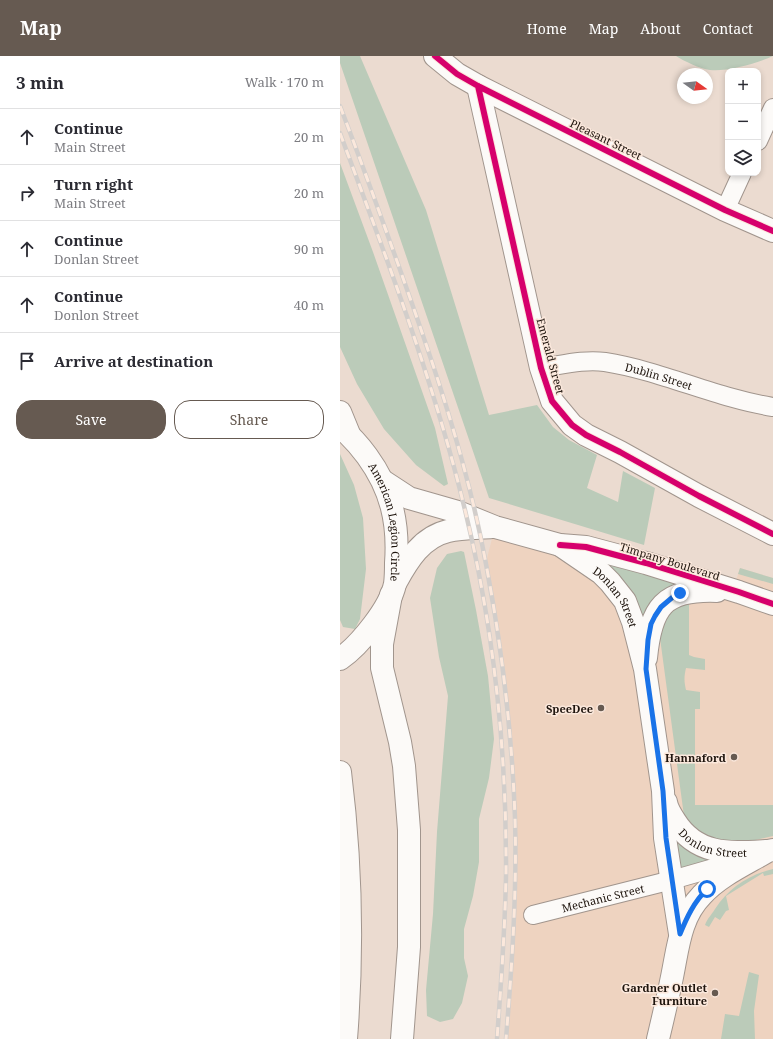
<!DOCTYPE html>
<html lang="en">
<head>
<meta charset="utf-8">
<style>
  :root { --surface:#fff; --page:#f2f2f3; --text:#2b2b33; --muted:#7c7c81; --line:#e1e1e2; --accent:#665a51 }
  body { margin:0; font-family:"Noto Serif",serif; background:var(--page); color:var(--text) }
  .controls { position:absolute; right:12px; top:12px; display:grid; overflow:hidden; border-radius:8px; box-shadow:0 2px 6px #0003 }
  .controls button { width:36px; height:36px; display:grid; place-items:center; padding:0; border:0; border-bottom:1px solid var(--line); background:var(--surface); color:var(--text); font:20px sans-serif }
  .compass { position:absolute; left:337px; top:12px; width:36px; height:36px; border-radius:50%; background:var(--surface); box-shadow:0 2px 6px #0003; rotate:105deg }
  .stop { position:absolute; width:12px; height:12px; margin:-9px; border:3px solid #1a73e8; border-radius:50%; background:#fff }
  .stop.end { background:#1a73e8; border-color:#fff; box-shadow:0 1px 4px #0008 }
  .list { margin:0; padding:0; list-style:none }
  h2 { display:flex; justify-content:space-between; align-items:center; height:52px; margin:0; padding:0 16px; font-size:17px }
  h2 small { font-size:13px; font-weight:400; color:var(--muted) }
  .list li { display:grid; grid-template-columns:26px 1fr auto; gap:12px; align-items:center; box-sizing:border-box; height:56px; padding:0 16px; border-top:1px solid var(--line) }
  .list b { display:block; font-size:15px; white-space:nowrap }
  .list p { margin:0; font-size:13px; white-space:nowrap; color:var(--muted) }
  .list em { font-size:13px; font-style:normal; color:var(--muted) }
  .actions { display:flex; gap:8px; padding:12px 16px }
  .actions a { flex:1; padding:9px 0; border:1px solid var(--accent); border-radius:16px; text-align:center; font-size:14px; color:var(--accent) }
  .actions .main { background:var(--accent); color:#fff }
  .icon { flex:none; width:22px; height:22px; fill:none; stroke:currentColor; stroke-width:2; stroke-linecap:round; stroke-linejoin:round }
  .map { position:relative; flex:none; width:433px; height:983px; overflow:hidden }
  header { display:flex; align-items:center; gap:24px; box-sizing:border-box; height:56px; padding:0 20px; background:var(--accent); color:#fff }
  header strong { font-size:19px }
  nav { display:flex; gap:22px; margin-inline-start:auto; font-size:14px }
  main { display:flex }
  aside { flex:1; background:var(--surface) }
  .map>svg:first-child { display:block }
</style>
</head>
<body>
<header>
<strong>Map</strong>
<nav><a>Home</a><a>Map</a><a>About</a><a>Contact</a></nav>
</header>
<main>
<aside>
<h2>3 min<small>Walk · 170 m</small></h2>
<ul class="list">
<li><svg class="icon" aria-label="ahead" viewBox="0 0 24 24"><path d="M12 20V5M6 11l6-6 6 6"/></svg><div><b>Continue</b><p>Main Street</p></div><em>20 m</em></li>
<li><svg class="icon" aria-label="right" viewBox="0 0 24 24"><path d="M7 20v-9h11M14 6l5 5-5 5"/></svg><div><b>Turn right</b><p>Main Street</p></div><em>20 m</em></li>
<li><svg class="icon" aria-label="ahead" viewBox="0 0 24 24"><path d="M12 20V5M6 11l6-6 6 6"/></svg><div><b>Continue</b><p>Donlan Street</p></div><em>90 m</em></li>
<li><svg class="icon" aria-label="ahead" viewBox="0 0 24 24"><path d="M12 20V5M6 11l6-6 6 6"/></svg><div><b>Continue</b><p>Donlon Street</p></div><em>40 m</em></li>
<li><svg class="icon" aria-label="arrive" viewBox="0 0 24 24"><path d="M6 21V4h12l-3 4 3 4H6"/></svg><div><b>Arrive at destination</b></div></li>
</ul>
<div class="actions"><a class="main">Save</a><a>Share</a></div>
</aside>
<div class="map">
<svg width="433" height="983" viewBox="0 0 433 983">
  <rect width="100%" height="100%" fill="#ebdbd0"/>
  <path fill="#eed3c0" d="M 155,471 L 393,534 L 400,512 L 433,522 L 433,983 L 166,983 L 174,868 L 175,763 L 173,711 L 168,659 L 162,608 L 146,506 Z"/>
  <path fill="#bbcbb9" d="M 0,0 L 20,0 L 86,154 L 149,359 L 197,349 L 213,371 L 229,384 L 257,399 L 247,432 L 278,446 L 283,415 L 315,432 L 304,489 L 149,442 L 0,7 Z
    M 336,0 L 433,0 C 418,7 386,16 370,14 C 360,13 344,5 336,0 Z
    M 0,107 L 33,196 L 95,372 L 108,428 L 104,430 L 76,409 L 44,373 L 17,328 L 0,291 Z
    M 0,398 L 14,429 L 23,462 L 26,513 L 20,563 L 15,573 L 3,571 L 0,564 Z
    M 121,495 L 124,496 L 136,554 L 148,620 L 154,683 L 149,722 L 139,763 L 139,806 L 133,840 L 124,873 L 124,902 L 128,920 L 122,947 L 113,963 L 100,966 L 87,960 L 86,934 L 93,858 L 97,776 L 108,640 L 99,601 L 90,542 L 97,512 L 107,498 Z
    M 270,503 L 337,523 L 336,530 L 305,562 L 299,563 L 268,511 Z
    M 400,512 L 433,522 L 433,528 L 398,518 Z
    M 349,545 L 349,599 L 354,601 L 365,603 L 365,614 L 346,612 C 344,620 344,626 346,634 L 360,636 L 360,653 L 355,653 L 355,749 L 433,749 L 433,780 L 389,790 L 366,787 L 344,760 L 320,582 L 321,572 L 330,555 Z
    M 335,781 L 372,804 L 339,817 Z
    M 433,813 L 433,818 L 424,820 L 423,817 L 386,840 L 389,854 L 386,855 L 380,864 L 375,861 L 369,871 L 365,869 C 367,863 372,858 375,853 C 389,832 408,819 433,813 Z
    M 409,916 L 419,919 L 414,955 L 415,983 L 381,983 L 385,958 L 399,960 Z"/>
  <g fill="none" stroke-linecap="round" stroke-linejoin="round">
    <g stroke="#a1958d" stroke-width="20">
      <g id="street">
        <path d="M 418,85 L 433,52"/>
        <path d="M 385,154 L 402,117"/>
        <path id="s1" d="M 201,312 C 222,309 244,303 265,306 C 322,315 376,342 433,351"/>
        <path id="s2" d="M 193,859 L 332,824 L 398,805"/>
      </g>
    </g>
    <g stroke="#a1958d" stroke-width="24">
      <g id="secondary">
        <path d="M 95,0 L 117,18 L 138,30 L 385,154 L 433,175"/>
        <path d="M 138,30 L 201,312 L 212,345 L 232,369 L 246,379 L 280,396 L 359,440 L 433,478"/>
        <path id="s3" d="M 0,371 C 11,380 19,389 27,400 C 51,433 59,466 56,507 C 56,514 56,521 55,528 C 50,552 20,589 0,603"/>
        <path d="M 43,425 L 69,442 L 118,456 L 155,471 L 220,489 L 246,491 L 306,507 L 399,536 L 433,548"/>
        <path id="s4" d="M 220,489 L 261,517 L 270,526 L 285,545 L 293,566 L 305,613 L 323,735 L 325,782 L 340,878"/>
        <path d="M 56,526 C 68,504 82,481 108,475 C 120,472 139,472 152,471"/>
        <path d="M 306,602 C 311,551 323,533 377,535"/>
        <path id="s5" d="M 326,746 C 327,753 331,759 335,765 C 357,800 390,797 426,795"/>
        <path d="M 318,983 C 323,962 328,941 332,921 C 338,892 340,861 362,839 C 379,820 406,808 428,795 L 433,794"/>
      </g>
    </g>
    <g stroke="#a1958d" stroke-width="24">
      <path id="highway" d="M 0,356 L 9,378
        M 51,539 L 42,588 L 42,612 L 60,686 L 64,710 L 69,774 L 69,891 L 62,983
        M 0,716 C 11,804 13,894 6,983"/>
    </g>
    <use href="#street" stroke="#fcfaf8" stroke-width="18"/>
    <use href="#secondary" stroke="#fcfaf8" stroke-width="22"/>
    <use href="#highway" stroke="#fcfaf8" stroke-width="22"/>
    <g stroke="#d2cecb" stroke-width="4.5">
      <path id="rail" d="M 0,50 C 20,102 39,155 58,208 C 93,306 127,405 146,508 C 162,592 172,677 175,762 C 177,836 172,909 166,983
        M 0,77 C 46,201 94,325 125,454 C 154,573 167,697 166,820 C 165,874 161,929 157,983"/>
    </g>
    <use href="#rail" stroke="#fbe8dc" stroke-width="3" stroke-dasharray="9" stroke-linecap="butt"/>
    <g stroke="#fbe8dc" stroke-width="8">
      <path id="cycleway" d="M 95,0 L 117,18 L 138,30 L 385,154 L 433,175
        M 138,30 L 201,312 L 212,345 L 232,369 L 246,379 L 280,396 L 359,440 L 433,478
        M 220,489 L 246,491 L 306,507 L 399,536 L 433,548"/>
    </g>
    <use href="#cycleway" stroke="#d6006c" stroke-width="6"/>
  </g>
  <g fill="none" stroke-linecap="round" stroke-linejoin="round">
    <path stroke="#1a73e8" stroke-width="5" d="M 340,537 L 334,540 L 321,551 L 315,560 L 311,568 L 308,584 L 306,613 L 323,735 L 326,782 L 340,878 C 347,861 354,846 367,833"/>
  </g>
  <g fill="#665a51" stroke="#fbe8dc" stroke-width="1.5">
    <circle cx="261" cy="652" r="4"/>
    <circle cx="394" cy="701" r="4"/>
    <circle cx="375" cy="937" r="4"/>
  </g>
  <g text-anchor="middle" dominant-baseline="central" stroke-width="3" stroke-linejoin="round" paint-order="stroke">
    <g font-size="11" fill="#1e140d" stroke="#fbe8dc">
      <text transform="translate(266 83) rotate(26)">Pleasant Street</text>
      <text transform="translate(211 300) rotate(75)">Emerald Street</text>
      <text stroke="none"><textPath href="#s1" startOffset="120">Dublin Street</textPath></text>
      <text stroke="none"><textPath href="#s3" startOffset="110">American Legion Circle</textPath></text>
      <text transform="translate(330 505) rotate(17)">Timpany Boulevard</text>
      <text stroke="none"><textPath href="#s4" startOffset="78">Donlan Street</textPath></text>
      <text stroke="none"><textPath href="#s5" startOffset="68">Donlon Street</textPath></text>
      <text stroke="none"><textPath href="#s2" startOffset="72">Mechanic Street</textPath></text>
    </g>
    <g font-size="11" font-weight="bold" fill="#1e140d" stroke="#fbe8dc" text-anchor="end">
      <text x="253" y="652">SpeeDee</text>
      <text x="386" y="701">Hannaford</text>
      <text x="367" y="931">Gardner Outlet<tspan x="367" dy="13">Furniture</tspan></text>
    </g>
  </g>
</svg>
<div class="controls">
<button>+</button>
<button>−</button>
<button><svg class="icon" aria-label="layers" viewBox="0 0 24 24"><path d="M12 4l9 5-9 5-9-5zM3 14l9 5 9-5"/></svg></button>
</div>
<svg class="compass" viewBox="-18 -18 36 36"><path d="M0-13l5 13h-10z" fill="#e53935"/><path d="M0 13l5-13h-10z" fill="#7c7c81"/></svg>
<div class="stop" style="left:367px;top:833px"></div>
<div class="stop end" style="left:340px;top:537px"></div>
</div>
</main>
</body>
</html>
